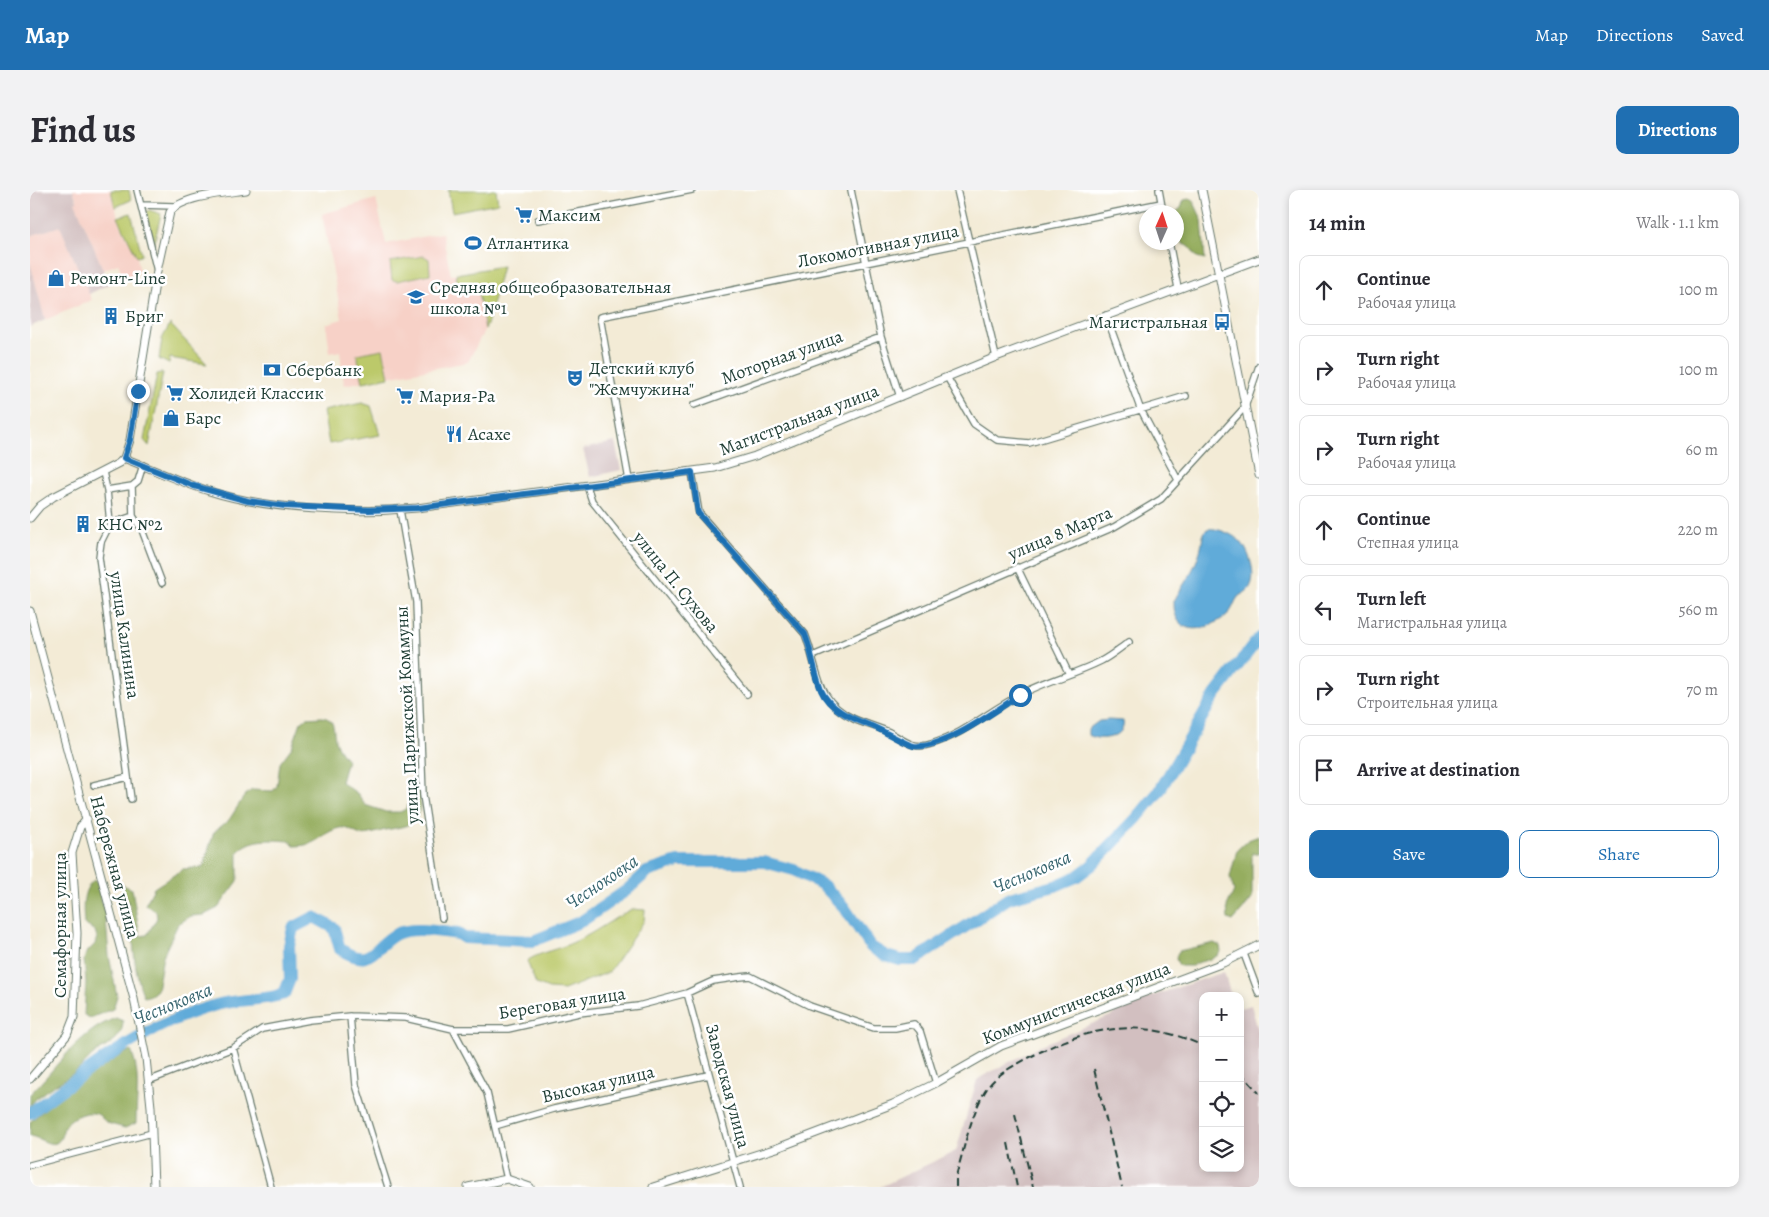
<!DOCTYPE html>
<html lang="en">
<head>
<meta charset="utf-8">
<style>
  :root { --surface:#fff; --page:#f2f2f3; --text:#2b2b33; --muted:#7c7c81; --line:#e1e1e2; --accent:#1f6fb2 }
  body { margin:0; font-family:Alegreya,serif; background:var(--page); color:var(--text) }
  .controls { position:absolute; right:15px; bottom:15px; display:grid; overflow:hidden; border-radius:10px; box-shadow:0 2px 8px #0003 }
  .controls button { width:45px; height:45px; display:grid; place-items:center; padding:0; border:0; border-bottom:1px solid var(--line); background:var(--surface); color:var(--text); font:25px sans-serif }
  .compass { position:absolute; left:1109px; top:15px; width:45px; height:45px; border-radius:50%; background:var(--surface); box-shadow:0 2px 8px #0003; rotate:3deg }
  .stop { position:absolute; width:15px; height:15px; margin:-11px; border:4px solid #1f6fb2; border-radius:50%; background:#fff }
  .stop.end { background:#1f6fb2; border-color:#fff; box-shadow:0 1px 5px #0008 }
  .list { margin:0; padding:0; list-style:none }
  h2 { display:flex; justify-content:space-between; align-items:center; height:65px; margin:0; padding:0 20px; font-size:21px }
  h2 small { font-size:16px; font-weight:400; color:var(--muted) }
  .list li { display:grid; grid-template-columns:32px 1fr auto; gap:15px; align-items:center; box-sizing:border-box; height:70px; margin:0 10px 10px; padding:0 10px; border:1px solid var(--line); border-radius:10px }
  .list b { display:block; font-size:19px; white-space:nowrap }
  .list p { margin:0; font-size:16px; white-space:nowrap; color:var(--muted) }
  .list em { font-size:16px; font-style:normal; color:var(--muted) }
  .actions { display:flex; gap:10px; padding:15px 20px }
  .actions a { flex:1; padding:11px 0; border:1px solid var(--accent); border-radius:10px; text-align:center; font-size:18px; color:var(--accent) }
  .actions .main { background:var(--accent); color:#fff }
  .icon { flex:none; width:28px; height:28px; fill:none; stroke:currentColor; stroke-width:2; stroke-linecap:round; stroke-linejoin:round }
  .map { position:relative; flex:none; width:1229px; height:997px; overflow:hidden; border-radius:10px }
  header { display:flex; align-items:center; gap:30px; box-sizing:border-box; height:70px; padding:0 25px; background:var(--accent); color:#fff }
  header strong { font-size:24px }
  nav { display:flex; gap:28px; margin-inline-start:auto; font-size:18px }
  .intro { display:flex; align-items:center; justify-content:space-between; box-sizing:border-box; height:120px; padding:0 30px }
  h1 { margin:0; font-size:35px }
  .button { padding:12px 22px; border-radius:10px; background:var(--accent); color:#fff; font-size:18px; font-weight:700 }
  main { display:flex; gap:30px; padding:0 30px }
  aside { flex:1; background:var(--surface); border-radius:10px; box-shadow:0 2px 8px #0003 }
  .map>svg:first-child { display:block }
</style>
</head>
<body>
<header>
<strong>Map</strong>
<nav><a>Map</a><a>Directions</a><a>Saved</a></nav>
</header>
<div class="intro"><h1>Find us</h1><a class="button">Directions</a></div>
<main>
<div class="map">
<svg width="1229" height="997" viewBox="0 0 1229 997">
  <rect width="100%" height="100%" fill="#fff"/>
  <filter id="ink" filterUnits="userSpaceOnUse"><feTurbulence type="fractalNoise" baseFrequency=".02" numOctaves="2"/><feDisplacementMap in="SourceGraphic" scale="10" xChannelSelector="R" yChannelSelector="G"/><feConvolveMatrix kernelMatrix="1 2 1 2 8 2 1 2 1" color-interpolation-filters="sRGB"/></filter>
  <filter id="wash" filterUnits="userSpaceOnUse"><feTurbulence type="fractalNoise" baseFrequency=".0096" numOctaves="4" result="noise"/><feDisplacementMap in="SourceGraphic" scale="20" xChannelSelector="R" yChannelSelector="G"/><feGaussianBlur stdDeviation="1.12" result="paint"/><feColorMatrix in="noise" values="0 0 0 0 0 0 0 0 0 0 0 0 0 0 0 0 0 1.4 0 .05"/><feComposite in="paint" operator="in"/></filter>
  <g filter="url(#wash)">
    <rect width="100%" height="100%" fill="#f3ebd6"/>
    <path fill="#f7d1c7" d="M 43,0 L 81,0 L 90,34 L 107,67 L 110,82 L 94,88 L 88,74 L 73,80 L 45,12 L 47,10 Z
      M 346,9 L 356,54 L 412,43 L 421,85 L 472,76 L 457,135 L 438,172 L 314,195 L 310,161 L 300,163 L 296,134 L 312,129 L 292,24 Z
      M 30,36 L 62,110 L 15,130 L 0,72 L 0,46 Z"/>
    <path fill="#d2bfc0" d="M 0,0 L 43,0 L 47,11 L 45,12 L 79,94 L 59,104 L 30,36 L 0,46 Z
      M 0,72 L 15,130 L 0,137 Z
      M 585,252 L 591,280 L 560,287 L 553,259 Z
      M 1194,782 L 1201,806 L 1173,806 L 1173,978 L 1210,978 L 1210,818 L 1221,815 L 1229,843 L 1229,997 L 850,997 L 926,961 L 947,890 L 953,886 L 1014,854 L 1085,824 L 1083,819 Z"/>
    <path fill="#bcc96b" stroke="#6e8350" d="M 81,0 L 99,0 L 101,10 L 85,17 Z
      M 418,0 L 466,0 L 468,13 L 422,22 Z
      M 119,20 L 131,24 L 124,54 L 116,23 Z
      M 101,23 L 112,65 L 107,67 L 88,27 Z
      M 394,66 L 399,69 L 400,84 L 367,91 L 362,90 L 360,72 Z
      M 472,76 L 457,135 L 455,139 L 446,92 L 428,95 L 426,84 Z
      M 140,134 L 177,174 L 140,168 L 139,174 L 129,169 L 132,149 Z
      M 353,159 L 359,187 L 333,192 L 327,164 Z
      M 131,183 L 133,183 L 119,256 L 114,250 L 127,184 Z
      M 332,213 L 341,216 L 350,245 L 299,254 L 293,221 Z
      M 602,719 L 615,720 L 614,731 L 579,782 L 534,800 L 519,799 L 506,794 L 497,771 C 507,763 530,759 544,752 C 565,743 582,729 602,719 Z"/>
    <path fill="#95ad5f" stroke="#5a754a" d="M 1160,9 L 1163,10 L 1172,30 L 1175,69 L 1167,67 L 1160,57 L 1153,54 L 1147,42 L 1146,22 L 1151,18 L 1154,10 Z
      M 292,527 C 307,529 302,541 306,553 C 308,559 313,565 317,570 L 311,592 L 328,604 L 335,615 L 356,622 L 370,622 L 376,619 L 385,600 L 391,601 C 390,633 386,635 355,640 C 348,642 339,645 332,645 C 324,644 318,636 310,638 C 291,642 290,656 264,656 L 260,651 C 242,650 221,647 208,662 L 208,691 L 188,718 L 174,725 L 161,726 L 148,734 L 133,766 L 127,800 L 121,805 L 114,807 C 102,780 104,746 100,717 C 98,708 92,705 93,695 L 102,699 L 110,746 L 117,745 L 127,728 L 126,721 L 115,715 L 124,698 L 153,679 L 173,677 L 184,642 L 199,630 L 215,605 L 222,600 L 243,601 L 247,596 L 250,573 L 262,557 L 271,532 L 276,528 Z
      M 1229,646 L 1229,663 L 1222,663 L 1222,709 L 1203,731 L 1198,729 L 1197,716 L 1204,701 L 1200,687 L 1207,660 L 1218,650 Z
      M 64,690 L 69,694 L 70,707 L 75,719 L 79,766 L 87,806 L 83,819 L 60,828 L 54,825 L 56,792 L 54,770 L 56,763 L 65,754 L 67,747 L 65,741 L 54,734 C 53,719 51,700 64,690 Z
      M 1184,753 L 1190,756 L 1191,762 C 1183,772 1171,769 1162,776 L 1150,776 C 1145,770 1145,767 1149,761 Z
      M 86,828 L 93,831 C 93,848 80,854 67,862 C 60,867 54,875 47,881 C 32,893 12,899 0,916 L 0,904 C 27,878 49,841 86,828 Z
      M 101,861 C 111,881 106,912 106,933 L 95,938 C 89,936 81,935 76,932 C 73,930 70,925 67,924 C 57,920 40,927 35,936 C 32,941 32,950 26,953 C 19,956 8,947 0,946 L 0,932 L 36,900 L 94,863 Z"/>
    <path fill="#61abd9" stroke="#407486" d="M 1177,339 C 1186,337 1202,344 1209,350 C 1219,359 1229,388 1218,400 C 1215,403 1211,404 1208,407 C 1204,412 1203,419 1199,423 C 1187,435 1155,450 1146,426 C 1144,422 1144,416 1144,411 C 1153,394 1165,380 1170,361 C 1173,353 1171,345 1177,339 Z
      M 1079,530 L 1093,531 C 1097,548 1069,552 1058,545 L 1058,539 L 1069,531 Z"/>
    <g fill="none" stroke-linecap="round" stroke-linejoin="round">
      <path stroke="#61abd9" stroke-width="12" d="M 0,923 C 58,880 115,834 186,815 C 208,809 232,811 254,804 L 260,789 L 259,756 L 263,738 L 284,727 L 304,738 L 310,759 C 342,780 342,757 366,744 C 383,736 410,742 428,744 L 434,748 L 503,751 L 552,731 L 597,700 L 617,682 L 648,672 L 734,672 L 764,680 L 793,695 L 814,717 L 841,757 L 856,766 L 870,770 L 885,770 L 979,708 L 1025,696 L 1046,687 L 1062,675 L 1107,628 L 1130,600 L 1185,505 L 1229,448"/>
    </g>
  </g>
  <g filter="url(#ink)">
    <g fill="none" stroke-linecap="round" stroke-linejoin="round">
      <g stroke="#697a6d" stroke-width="8">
        <path id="minor" d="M 107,0 L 127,81
          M 821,0 L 851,147 L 870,207
          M 927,0 L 966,167
          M 1129,0 L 1133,22
          M 111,15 L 144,16
          M 508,30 L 662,0
          M 1139,52 L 1148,98
          M 1076,125 L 1110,218 L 1148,290
          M 917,187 L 944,234 L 967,250 L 999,253 L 1156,206
          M 664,215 L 851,147
          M 113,275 L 108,291 L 102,296 L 103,326 L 112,340 L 132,393
          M 73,282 L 77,300 L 80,334
          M 662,282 L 669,323 L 775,444 C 789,480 785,511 824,529 C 835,534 848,537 859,542 C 873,550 884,560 901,554 C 935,544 960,520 990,505 C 1016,491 1045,484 1071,471 C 1081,466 1090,458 1099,452
          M 599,290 L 570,127 L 1131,13
          M 557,296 L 562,311 L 717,504
          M 77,300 L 102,296
          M 370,320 L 386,412 L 393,605 L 412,728
          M 987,377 L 1039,484
          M 783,466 L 1084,337 L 1131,309 L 1215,217 L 1229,176
          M 64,595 L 98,587
          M 101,609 L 69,367 L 71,352 L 80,334 L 103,326
          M 1214,764 L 1229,804
          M 657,803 L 710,997
          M 320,826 L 326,895 L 358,997
          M 423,839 L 457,903 L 477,989
          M 203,858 L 241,997
          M 118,891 L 203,858 L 232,839 L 280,830 L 320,826 L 376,828 L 423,839 L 478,839 L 549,823 L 608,816 L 657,803 L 683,791 L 710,787 L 720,786 L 780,816 L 844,838 L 865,838 L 884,834 L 890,841 L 906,893
          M 465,936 L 524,919 L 678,885
          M 0,975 L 122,943"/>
      </g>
      <g stroke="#697a6d" stroke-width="9">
        <path id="tertiary" d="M 1172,0 L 1229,285
          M 94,268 C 122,279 150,292 179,301 C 238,320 326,324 387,318 L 685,278 L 725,266 L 966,167 L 1229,69
          M 0,328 L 10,316 L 23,307 L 89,273 L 94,268 L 100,250 L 127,81 L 140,22 C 152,6 196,3 216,0
          M 0,421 L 104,809 L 116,868 L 121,917 L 124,997
          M 0,889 L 37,845 L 44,827 L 47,743 L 42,663 L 50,637 L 57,629
          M 438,997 L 477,989 L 500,997
          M 623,997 L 747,958 L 863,914 L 906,893 L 971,856 L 1193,773 L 1229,755"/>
      </g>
      <use href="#minor" stroke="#fff" stroke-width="5.5"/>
      <use href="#tertiary" stroke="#fff" stroke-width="7"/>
      <path stroke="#1f3d34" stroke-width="2" stroke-dasharray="8 4" stroke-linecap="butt" d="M 1064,879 L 1092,997
        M 1210,882 L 1229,903
        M 985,924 L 1003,997
        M 978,953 L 987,997
        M 926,997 L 926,986 C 934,959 942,919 958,897 C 969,882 986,875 1002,866 C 1060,836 1111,827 1173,856"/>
    </g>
  </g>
  <g fill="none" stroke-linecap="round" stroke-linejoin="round" filter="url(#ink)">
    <path stroke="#1f6fb2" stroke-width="6" d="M 108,201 L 100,250 L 94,268 L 164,296 L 218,311 L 255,316 L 339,320 L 388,318 L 662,282 L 668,323 L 775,444 C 782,462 784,482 791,500 C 799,519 821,528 839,535 C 851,539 874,554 884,556 C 913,560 966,520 990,505"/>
  </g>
  <defs>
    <g id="supermarket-bare" transform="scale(1.35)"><path d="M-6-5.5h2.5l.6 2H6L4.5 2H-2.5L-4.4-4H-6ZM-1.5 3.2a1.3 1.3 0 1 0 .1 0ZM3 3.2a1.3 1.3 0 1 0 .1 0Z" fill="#1f6fb2" stroke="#fff" stroke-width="2.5" paint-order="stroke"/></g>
    <g id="stadium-bare" transform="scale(1.35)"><path d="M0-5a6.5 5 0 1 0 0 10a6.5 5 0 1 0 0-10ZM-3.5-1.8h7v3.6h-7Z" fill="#1f6fb2" stroke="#fff" stroke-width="2.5" paint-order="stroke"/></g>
    <g id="shop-bare" transform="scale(1.35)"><path d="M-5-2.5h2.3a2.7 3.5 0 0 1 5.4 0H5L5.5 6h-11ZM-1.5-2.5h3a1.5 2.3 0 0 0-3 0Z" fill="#1f6fb2" stroke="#fff" stroke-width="2.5" paint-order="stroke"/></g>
    <g id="school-bare" transform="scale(1.35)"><path d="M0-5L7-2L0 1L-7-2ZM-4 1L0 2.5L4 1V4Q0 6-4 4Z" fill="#1f6fb2" stroke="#fff" stroke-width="2.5" paint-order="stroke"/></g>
    <g id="building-bare" transform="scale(1.35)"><path d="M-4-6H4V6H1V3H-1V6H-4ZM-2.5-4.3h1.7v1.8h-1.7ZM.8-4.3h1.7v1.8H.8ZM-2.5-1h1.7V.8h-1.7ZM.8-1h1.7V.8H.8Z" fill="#1f6fb2" stroke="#fff" stroke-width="2.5" paint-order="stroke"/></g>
    <g id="bus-bare" transform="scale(1.35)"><path d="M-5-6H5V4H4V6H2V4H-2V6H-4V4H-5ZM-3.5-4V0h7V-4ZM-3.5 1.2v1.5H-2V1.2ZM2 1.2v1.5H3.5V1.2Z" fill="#1f6fb2" stroke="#fff" stroke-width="2.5" paint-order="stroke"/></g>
    <g id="bank-bare" transform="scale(1.35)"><path d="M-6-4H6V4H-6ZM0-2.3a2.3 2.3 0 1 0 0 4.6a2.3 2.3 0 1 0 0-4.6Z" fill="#1f6fb2" stroke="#fff" stroke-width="2.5" paint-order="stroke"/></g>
    <g id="theatre-bare" transform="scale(1.35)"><path d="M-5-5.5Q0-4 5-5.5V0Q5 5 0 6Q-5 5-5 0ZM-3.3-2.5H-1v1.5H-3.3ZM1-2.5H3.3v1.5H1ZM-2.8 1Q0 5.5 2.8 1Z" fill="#1f6fb2" stroke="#fff" stroke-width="2.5" paint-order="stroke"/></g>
    <g id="restaurant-bare" transform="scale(1.35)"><path d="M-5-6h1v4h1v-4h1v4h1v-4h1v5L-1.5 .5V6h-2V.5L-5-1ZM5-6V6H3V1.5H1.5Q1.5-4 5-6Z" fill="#1f6fb2" stroke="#fff" stroke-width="2.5" paint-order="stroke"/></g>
  </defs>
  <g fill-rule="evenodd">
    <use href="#supermarket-bare" x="494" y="25"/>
    <use href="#stadium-bare" x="443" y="53"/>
    <use href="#shop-bare" x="26" y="88"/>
    <use href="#school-bare" x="386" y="107"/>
    <use href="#building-bare" x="81" y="126"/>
    <use href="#bus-bare" x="1192" y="132"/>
    <use href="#bank-bare" x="242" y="180"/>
    <use href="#theatre-bare" x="545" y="188"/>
    <use href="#supermarket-bare" x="145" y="203"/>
    <use href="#supermarket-bare" x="375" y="206"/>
    <use href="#shop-bare" x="141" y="228"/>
    <use href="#restaurant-bare" x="424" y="244"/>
    <use href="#building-bare" x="53" y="334"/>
  </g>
  <g text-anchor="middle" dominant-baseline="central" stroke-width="5" stroke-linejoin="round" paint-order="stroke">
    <g font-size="18" fill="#1f3d34" stroke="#fff" text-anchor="start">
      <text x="508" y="25">Максим</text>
      <text x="457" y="53">Атлантика</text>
      <text x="40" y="88">Ремонт-Line</text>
      <text x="400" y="97">Средняя общеобразовательная<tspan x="400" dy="21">школа №1</tspan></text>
      <text x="95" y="126">Бриг</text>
      <text x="1178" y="132" text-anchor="end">Магистральная</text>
      <text x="559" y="178">Детский клуб<tspan x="559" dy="21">"Жемчужина"</tspan></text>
      <text x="256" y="180">Сбербанк</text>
      <text x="159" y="203">Холидей Классик</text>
      <text x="389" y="206">Мария-Ра</text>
      <text x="155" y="228">Барс</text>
      <text x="438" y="244">Асахе</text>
      <text x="67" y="334">КНС №2</text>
    </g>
    <g font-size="18" fill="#1f3d34" stroke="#fff">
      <text transform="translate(848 56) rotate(-11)">Локомотивная улица</text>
      <text transform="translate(752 167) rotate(-20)">Моторная улица</text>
      <text transform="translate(769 230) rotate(-21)">Магистральная улица</text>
      <text transform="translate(1030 343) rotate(-23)">улица 8 Марта</text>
      <text transform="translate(646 392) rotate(51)">улица П. Сухова</text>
      <text transform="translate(95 445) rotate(82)">улица Калинина</text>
      <text transform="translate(377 525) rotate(-93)">улица Парижской Коммуны</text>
      <text transform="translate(85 677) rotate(75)">Набережная улица</text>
      <text transform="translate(30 735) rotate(-90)">Семафорная улица</text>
      <text transform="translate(532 813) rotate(-9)">Береговая улица</text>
      <text transform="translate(1046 813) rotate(-21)">Коммунистическая улица</text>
      <text transform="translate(568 894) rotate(-13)">Высокая улица</text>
      <text transform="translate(698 896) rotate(75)">Заводская улица</text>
    </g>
    <g font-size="19" font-style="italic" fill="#36646e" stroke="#fff">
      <text transform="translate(1002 682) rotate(-23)">Чесноковка</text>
      <text transform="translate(572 692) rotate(-34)">Чесноковка</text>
      <text transform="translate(143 814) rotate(-22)">Чесноковка</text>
    </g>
  </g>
</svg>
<div class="controls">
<button>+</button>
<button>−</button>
<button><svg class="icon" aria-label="locate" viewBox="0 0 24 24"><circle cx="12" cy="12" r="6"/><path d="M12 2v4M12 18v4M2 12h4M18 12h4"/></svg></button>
<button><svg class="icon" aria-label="layers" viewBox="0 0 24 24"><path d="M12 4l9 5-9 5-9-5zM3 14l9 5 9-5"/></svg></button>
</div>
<svg class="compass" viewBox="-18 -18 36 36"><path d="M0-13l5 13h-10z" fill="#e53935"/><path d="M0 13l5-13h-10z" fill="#7c7c81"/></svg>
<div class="stop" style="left:990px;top:505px"></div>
<div class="stop end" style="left:108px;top:201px"></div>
</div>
<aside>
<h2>14 min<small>Walk · 1.1 km</small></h2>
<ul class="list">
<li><svg class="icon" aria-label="ahead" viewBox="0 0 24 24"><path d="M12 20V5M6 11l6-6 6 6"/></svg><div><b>Continue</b><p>Рабочая улица</p></div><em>100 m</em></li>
<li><svg class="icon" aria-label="right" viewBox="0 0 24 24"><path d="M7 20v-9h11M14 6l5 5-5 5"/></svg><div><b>Turn right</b><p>Рабочая улица</p></div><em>100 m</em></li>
<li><svg class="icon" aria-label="right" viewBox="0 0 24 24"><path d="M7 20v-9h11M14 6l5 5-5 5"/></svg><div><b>Turn right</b><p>Рабочая улица</p></div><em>60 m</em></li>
<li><svg class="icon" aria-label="ahead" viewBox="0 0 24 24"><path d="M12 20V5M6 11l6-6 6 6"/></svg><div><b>Continue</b><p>Степная улица</p></div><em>220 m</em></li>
<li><svg class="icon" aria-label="left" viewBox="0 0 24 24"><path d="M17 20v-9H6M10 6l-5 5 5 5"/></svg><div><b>Turn left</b><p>Магистральная улица</p></div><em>560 m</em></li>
<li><svg class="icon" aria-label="right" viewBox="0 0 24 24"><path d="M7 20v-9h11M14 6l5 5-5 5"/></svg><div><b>Turn right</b><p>Строительная улица</p></div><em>70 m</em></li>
<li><svg class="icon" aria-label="arrive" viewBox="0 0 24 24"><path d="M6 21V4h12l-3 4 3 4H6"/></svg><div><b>Arrive at destination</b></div></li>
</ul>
<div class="actions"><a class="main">Save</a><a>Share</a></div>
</aside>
</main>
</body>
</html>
